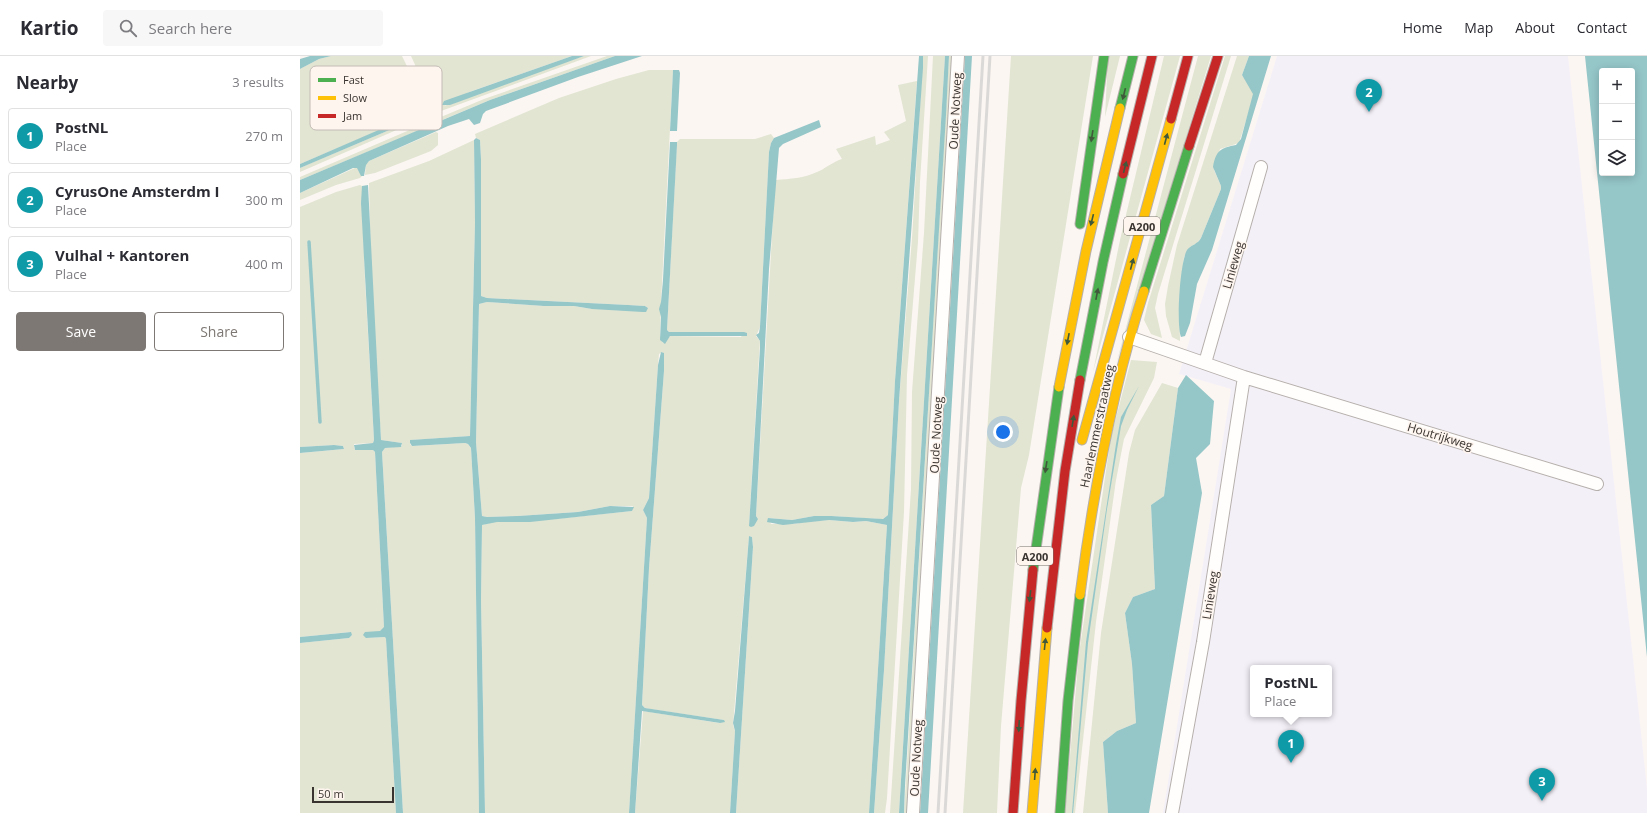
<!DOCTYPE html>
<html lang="en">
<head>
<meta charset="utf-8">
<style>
  :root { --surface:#fff; --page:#f7f7f7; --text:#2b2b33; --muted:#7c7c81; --line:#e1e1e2; --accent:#7e7874 }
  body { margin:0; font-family:"Open Sans",sans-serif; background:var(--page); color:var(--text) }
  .controls { position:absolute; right:12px; top:12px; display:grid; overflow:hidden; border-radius:4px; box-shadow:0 2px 10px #0003 }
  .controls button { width:36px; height:36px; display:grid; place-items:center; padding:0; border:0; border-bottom:1px solid var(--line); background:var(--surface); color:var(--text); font:20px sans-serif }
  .scale { position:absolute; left:12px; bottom:10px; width:82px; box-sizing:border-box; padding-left:4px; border:2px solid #3a3430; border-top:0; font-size:11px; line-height:14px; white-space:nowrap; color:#3a3430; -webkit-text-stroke:3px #fff5ef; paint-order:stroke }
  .you { position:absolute; left:703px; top:376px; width:14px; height:14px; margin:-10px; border:3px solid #fff; border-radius:50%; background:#1a73e8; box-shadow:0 0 0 6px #1a73e833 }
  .badge { display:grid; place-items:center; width:26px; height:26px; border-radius:50%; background:var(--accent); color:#fff; font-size:13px; font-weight:700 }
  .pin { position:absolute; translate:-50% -33px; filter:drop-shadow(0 1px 2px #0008) }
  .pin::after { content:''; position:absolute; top:21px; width:14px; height:12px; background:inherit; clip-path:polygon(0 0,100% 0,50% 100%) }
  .popup { position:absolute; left:950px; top:609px; width:82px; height:52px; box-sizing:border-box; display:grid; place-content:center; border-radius:4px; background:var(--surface); filter:drop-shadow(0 1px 3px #0005); font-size:13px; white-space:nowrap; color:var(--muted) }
  .popup b { font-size:15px; color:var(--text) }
  .popup::after { content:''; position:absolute; left:50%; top:100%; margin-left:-8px; border:8px solid transparent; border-top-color:var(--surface) }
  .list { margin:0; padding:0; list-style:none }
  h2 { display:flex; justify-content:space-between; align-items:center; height:52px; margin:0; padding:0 16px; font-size:17px }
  h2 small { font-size:13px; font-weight:400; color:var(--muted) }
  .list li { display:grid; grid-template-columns:26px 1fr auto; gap:12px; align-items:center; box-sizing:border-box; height:56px; margin:0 8px 8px; padding:0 8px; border:1px solid var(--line); border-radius:4px }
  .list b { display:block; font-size:15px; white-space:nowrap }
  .list p { margin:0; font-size:13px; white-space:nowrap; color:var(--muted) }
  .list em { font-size:13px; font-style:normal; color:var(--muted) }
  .actions { display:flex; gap:8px; padding:12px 16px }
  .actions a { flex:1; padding:9px 0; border:1px solid var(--accent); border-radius:4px; text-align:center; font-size:14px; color:var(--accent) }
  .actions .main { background:var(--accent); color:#fff }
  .icon { flex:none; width:22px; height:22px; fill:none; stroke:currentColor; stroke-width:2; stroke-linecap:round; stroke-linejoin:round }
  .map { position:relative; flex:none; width:1347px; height:757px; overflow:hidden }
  header { display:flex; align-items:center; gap:24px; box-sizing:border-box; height:56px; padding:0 20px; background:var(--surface); border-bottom:1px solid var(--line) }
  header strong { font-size:19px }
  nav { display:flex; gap:22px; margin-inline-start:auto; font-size:14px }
  .search { width:280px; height:36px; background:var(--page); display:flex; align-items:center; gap:10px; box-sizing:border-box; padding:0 14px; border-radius:4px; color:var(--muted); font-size:15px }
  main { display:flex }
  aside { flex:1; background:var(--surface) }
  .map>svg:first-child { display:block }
</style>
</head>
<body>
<header>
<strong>Kartio</strong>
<div class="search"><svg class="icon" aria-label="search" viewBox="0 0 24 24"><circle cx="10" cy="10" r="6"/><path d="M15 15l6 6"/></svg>Search here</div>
<nav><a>Home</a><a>Map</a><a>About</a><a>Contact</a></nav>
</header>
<main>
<aside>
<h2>Nearby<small>3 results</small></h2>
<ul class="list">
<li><span class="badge" style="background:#0f9aa8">1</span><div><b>PostNL</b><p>Place</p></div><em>270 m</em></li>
<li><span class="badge" style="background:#0f9aa8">2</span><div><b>CyrusOne Amsterdm I</b><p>Place</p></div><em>300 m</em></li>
<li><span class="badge" style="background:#0f9aa8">3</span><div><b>Vulhal + Kantoren</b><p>Place</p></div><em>400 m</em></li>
</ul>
<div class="actions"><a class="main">Save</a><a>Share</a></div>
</aside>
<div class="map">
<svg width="1347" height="757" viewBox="0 0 1347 757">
  <rect width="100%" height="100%" fill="#fcf6f2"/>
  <path fill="#f4f0f8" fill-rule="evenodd" d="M 977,0 L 1268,0 L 1347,732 L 1347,757 L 863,757 L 931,333 L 879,318 ZM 953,612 L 1029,612 L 1029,658 L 953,658 Z"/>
  <path fill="#e1e5d2" d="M 31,0 L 102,0 L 131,59 L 0,116 L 0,112 L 9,108 L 113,64 L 123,59 L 125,55 L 0,108 L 0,13 L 19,3 Z
    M 111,0 L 272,0 L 172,35 L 154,43 L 144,50 L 256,9 L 284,0 L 291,0 L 141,55 L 134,50 Z
    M 307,0 L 315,0 L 190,44 L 142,64 L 141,61 L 184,43 Z
    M 623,0 L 628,0 L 620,126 L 618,186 L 607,319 L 604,456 L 587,742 L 585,757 L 574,757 L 584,614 L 599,345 L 612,182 Z
    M 633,0 L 645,0 L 599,757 L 590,757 L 611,433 L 612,336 L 624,177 Z
    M 649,0 L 654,0 L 609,757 L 604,757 Z
    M 711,0 L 793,0 L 729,399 L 721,432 L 701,670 L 697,757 L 663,757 Z
    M 808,0 L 820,0 L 805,61 Z
    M 864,0 L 880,0 L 793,316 L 820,184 Z
    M 898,0 L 911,0 L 816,309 Z
    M 925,0 L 931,0 L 858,238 L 855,252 L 862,282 L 851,278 L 844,264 L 848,247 Z
    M 937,0 L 949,0 L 942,19 L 953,35 L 953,42 L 939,87 L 920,93 L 914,114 L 921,130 L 921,133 L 901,182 L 897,187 L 890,191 L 884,201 L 879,249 L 880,285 L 872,281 L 866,260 L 865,248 L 868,230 L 877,189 Z
    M 349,14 L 373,14 L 361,247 L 360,279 L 363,287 L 370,280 L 441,281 L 444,276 L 369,276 L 367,274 L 377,86 L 380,83 L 455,83 L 471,78 L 474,82 L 471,87 L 469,96 L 460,271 L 456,280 L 460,285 L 459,300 L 449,470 L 458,463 L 456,460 L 475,127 L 476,124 C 490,123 504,122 517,116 C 525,113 532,106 542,103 L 536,93 L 575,80 L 576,89 L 590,84 L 584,76 L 606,65 L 598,29 L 617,25 L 595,325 L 588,459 L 583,463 L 580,463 L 531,460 L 514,460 L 492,464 L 468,462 L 471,468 L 494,468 L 511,465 L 529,464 L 553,466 L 566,465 L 587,469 L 569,757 L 436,757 L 453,491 L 452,481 L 449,480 L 433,669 L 435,675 L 430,757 L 335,757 L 343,655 L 419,667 L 424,664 L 350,653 L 345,652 L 342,649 L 349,512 L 364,315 L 364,300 L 362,296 L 359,298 L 358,309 L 349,442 L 343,454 L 347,462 L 329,757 L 185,757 L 181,544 L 182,469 L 197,465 L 255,463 L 332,455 L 333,450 L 310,450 L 278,456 L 218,460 L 187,461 L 182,460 L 176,386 L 179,248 L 187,246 L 244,250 L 274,250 L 292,253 L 348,252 L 345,250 L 328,249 L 187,242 L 181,240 L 181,103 L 180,84 L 176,82 L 175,78 L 259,42 L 316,23 Z
    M 133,64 L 134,68 L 132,69 L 0,124 L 0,121 Z
    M 136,76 L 138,77 L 138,89 L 131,95 L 75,117 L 65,119 L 66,108 L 69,105 Z
    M 174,84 L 175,167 L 170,380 L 111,384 L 110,388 L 112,390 L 165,387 L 168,388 L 171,392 L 175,462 L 179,757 L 103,757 L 82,396 L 85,392 L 102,390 L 102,387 L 81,384 L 71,217 L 69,127 L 129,105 Z
    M 57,111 L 62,120 L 60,122 L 36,129 L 0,144 L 0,137 Z
    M 60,129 L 62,130 L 65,225 L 74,384 L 73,387 L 54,388 L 54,391 L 55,394 L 73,394 L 75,396 L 84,571 L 84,573 L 66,582 L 85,581 L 86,583 L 96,757 L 0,757 L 0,587 L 49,582 L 52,579 L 50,576 L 0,581 L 0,397 L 44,393 L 43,390 L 34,389 L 0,391 L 0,151 L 36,136 Z
    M 831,304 L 857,306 L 854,322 L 824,383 L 816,424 L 796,566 L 775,757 L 765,757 L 779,598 L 811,381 Z
    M 862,327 L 878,332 L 864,440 L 851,449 L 855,533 L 833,541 L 825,557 L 832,608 L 836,667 L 817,675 L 803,686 L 808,757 L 783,757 L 801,577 L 829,397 L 835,374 Z"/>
  <path fill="#95c6c8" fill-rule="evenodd" d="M 10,0 L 31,0 L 19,3 L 0,13 L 0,3 Z
    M 272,0 L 284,0 L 150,49 L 142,49 L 144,45 Z
    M 315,0 L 342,0 L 278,21 L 186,55 L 183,58 L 180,67 L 174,69 L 169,63 L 148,70 L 69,105 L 66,109 L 64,120 L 61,120 L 57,112 L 53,112 L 0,137 L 0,124 L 190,44 Z
    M 619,0 L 623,0 L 623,12 L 599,345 L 584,614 L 574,757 L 569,757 L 587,469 L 566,465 L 553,466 L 529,464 L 483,469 L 467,466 L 468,462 L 492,464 L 514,460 L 531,460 L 583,463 L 588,459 L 595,325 Z
    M 645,0 L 649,0 L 646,59 L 605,730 L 604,757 L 599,757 Z
    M 665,0 L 672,0 L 628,757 L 620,757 Z
    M 949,0 L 971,0 L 912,194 L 897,228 L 890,267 L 885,280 L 881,281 C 876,268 880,206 887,194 C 891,189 898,188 901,182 L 921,133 L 921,130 L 913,111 C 916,94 921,92 936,89 L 941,83 L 953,38 L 942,19 Z
    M 1285,0 L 1347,0 L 1347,601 ZM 1302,15 L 1332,15 L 1332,117 L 1302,117 Z
    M 373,14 L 379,14 L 380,17 L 377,75 L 370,75 Z
    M 125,54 L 125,58 L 113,64 L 0,112 L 0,108 Z
    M 519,64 L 521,71 L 483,88 L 479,92 L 469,213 L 456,460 L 458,463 L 454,470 L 451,471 L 449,470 L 460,292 L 460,285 L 456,279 L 459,277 L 460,271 L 469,96 L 471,87 L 474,82 Z
    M 176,82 L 180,84 L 181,103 L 181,240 L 187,242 L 328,249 L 345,250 L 348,252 L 346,256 L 343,256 L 292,253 L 274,250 L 244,250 L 187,246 L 179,248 L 176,386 L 182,460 L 187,461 L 218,460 L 278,456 L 310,450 L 334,451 L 332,455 L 230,466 L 197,466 L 182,469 L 181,544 L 185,757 L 179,757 L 175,462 L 171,392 L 168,388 L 165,387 L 112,390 L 110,387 L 110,384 L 170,380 L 175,167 L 174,84 Z
    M 370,86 L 377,86 L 377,89 L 367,274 L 369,276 L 444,276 L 447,277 L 447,280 L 370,280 L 365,288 L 360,284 L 361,261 L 359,253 L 361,246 L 363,224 Z
    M 68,129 L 81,384 L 102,387 L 101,391 L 85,392 L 82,396 L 103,757 L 96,757 L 86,583 L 85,581 L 66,582 L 63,579 L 65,576 L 80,575 L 84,571 L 75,396 L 73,394 L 55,394 L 54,389 L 73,387 L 74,384 L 61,147 L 62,130 Z
    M 361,296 L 364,297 L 364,315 L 349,512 L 342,649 L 345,652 L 424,664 L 425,666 L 420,667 L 342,655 L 335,757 L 329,757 L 347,462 L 343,454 L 349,442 L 358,309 Z
    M 886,319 L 914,345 L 910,388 L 896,402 L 902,437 L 849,757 L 808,757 L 803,686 L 817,675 L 836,667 L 832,608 L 825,557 L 833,541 L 855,533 L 851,449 L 864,440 L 878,332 Z
    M 839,330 L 827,354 L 821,370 L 807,453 L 788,587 L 773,757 L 772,757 L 786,586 L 816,388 L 821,361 Z
    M 34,389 L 43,390 L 44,393 L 0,397 L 0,391 Z
    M 449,480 L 452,481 L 453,491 L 436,757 L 430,757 L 435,675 L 433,667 L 435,655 Z
    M 51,576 L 52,579 L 49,582 L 0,587 L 0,581 Z"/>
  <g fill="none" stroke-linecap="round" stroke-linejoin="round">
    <path stroke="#95c6c8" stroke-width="3.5" d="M 9,186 L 20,366"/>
    <g stroke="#b6b0ac" stroke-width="14">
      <path id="street" d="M 829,281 L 944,321 L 1297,428
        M 905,307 L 961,111
        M 613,757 L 658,0
        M 872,757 L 903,586 L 944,321"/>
    </g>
    <g stroke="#b6b0ac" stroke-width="11">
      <path id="fast" d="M 820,52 L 833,0
        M 780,168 L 804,0
        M 844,235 L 889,90
        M 780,324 L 803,206 L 823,118
        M 733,514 L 759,331
        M 760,757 L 768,645 L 780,539"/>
    </g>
    <g stroke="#b6b0ac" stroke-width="11">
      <path id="slow" d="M 759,331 L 786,195 L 820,52
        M 782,384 L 871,63
        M 780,539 C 793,437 812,334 844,235
        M 732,757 L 747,572"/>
    </g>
    <g stroke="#b6b0ac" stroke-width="11">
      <path id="jam" d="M 871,63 L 888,0
        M 889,90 L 918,0
        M 823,118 L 852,0
        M 747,572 L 765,415 L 780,324
        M 713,757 L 721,645 L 733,514"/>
    </g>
    <use href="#street" stroke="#fffefd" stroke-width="12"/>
    <use href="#fast" stroke="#4caf50" stroke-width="9"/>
    <use href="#slow" stroke="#ffc107" stroke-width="9"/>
    <use href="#jam" stroke="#c62828" stroke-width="9"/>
    <path stroke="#dbd9d8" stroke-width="3" d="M 638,757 L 683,0
      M 645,757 L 690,0"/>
  </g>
  <defs><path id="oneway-solid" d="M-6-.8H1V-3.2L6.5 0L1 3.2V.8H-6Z"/></defs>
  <g fill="#3f593a">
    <use href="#oneway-solid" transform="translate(824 38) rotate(104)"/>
    <use href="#oneway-solid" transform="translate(792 80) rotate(99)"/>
    <use href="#oneway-solid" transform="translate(866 83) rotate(-75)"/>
    <use href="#oneway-solid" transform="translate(825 111) rotate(-76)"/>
    <use href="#oneway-solid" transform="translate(792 164) rotate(104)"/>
    <use href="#oneway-solid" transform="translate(832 208) rotate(-75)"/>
    <use href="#oneway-solid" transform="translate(797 238) rotate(-79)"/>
    <use href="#oneway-solid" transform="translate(768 283) rotate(101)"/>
    <use href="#oneway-solid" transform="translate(773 365) rotate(-81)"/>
    <use href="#oneway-solid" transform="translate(746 411) rotate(99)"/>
    <use href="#oneway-solid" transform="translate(730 540) rotate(97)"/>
    <use href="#oneway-solid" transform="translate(745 588) rotate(-84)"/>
    <use href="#oneway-solid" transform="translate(719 670) rotate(93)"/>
    <use href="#oneway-solid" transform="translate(735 718) rotate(-86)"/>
  </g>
  <g text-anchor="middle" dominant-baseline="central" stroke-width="3" stroke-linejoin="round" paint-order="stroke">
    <g fill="#fff5ef" stroke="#756e69" stroke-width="1">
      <rect x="824" y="161" width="36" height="18" rx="3"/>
      <rect x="717" y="491" width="36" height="18" rx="3"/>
    </g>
    <g font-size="11" font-weight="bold" fill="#3a3430">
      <text x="842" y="170">A200</text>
      <text x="735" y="500">A200</text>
    </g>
    <g font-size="12" fill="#3a3430" stroke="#fff5ef">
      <text transform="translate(655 55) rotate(-87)">Oude Notweg</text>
      <text transform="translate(933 209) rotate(-74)">Linieweg</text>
      <text transform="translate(797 370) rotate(-78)">Haarlemmerstraatweg</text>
      <text transform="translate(636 379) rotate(-87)">Oude Notweg</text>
      <text transform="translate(1140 380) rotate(17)">Houtrijkweg</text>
      <text transform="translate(910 539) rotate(-81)">Linieweg</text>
      <text transform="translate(616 702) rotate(-87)">Oude Notweg</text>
    </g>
  </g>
  <rect x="10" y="10" width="132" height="64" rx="6" fill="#fff5ef" stroke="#c4bbb6" stroke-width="1"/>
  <rect x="18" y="22" width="18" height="4" fill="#4caf50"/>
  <rect x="18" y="40" width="18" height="4" fill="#ffc107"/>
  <rect x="18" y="58" width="18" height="4" fill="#c62828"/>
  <g font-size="11" fill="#3a3430">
    <text x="43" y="28">Fast</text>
    <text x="43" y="46">Slow</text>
    <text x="43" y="64">Jam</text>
  </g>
</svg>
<div class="controls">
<button>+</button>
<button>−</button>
<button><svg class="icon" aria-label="layers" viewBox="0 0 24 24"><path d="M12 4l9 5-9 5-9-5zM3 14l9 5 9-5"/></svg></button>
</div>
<div class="scale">50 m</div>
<div class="you"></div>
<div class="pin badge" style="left:991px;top:707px;background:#0f9aa8">1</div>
<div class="popup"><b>PostNL</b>Place</div>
<div class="pin badge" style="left:1069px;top:56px;background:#0f9aa8">2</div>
<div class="pin badge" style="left:1242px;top:745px;background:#0f9aa8">3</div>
</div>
</main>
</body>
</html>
